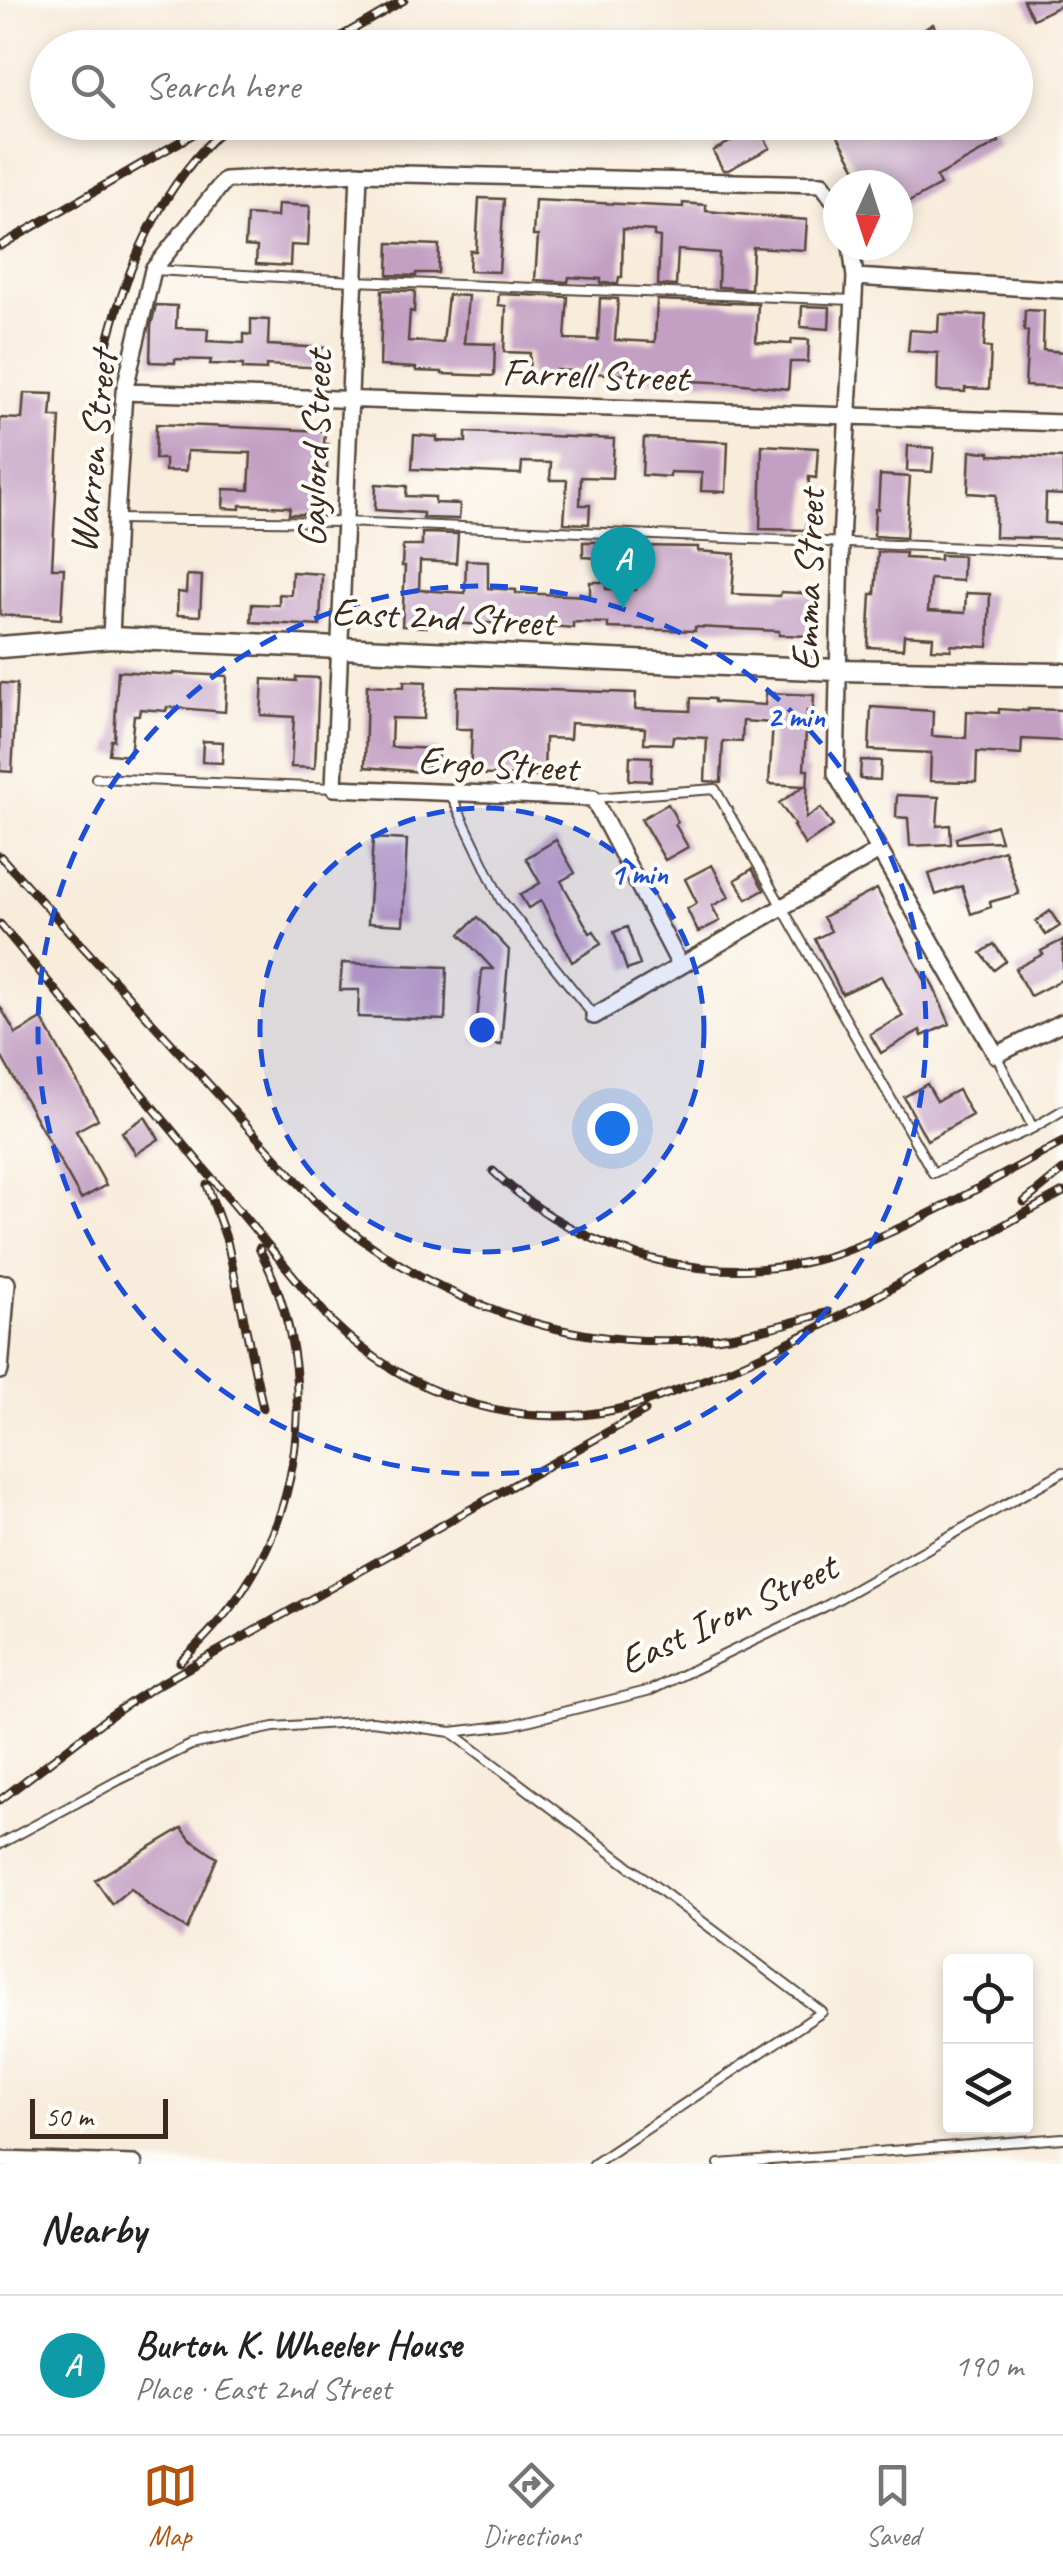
<!DOCTYPE html>
<html lang="en">
<head>
<meta charset="utf-8">
<style>
  :root { --surface:#fff; --page:#f2f2f2; --text:#222; --muted:#767676; --line:#e0e0e0; --accent:#b45309 }
  body { margin:0; font-family:Caveat,sans-serif; background:var(--page); color:var(--text) }
  .controls { position:absolute; right:30px; bottom:30px; display:grid; overflow:hidden; border-radius:10px; box-shadow:0 5px 15px #0003 }
  .controls button { width:90px; height:90px; display:grid; place-items:center; padding:0; border:0; border-bottom:2px solid var(--line); background:var(--surface); color:var(--text); font:50px sans-serif }
  .compass { position:absolute; left:823px; top:170px; width:90px; height:90px; border-radius:50%; background:var(--surface); box-shadow:0 5px 15px #0003; rotate:183deg }
  .scale { position:absolute; left:30px; bottom:25px; width:138px; box-sizing:border-box; padding-left:10px; border:5px solid #3b2a1e; border-top:0; font-size:28px; line-height:35px; white-space:nowrap; color:#3b2a1e; -webkit-text-stroke:8px #fdfcf7; paint-order:stroke }
  .you { position:absolute; left:612px; top:1128px; width:35px; height:35px; margin:-25px; border:8px solid #fff; border-radius:50%; background:#1a73e8; box-shadow:0 0 0 15px #1a73e833 }
  .badge { display:grid; place-items:center; width:65px; height:65px; border-radius:50%; background:var(--accent); color:#fff; font-size:32px; font-weight:700 }
  .pin { position:absolute; translate:-50% -82px; filter:drop-shadow(0 2px 5px #0008) }
  .pin::after { content:''; position:absolute; top:52px; width:35px; height:30px; background:inherit; clip-path:polygon(0 0,100% 0,50% 100%) }
  .list { margin:0; padding:0; list-style:none }
  h2 { display:flex; justify-content:space-between; align-items:center; height:130px; margin:0; padding:0 40px; font-size:42px }
  h2 small { font-size:32px; font-weight:400; color:var(--muted) }
  .list li { display:grid; grid-template-columns:65px 1fr auto; gap:30px; align-items:center; box-sizing:border-box; height:140px; padding:0 40px; border-top:2px solid var(--line) }
  .list b { display:block; font-size:38px; white-space:nowrap }
  .list p { margin:0; font-size:32px; white-space:nowrap; color:var(--muted) }
  .list em { font-size:32px; font-style:normal; color:var(--muted) }
  .icon { flex:none; width:55px; height:55px; fill:none; stroke:currentColor; stroke-width:2; stroke-linecap:round; stroke-linejoin:round }
  .map { position:relative; flex:none; width:1063px; height:2164px; overflow:hidden }
  .search { position:absolute; background:var(--surface); box-shadow:0 5px 15px #0003; left:30px; right:30px; top:30px; height:110px; display:flex; align-items:center; gap:25px; box-sizing:border-box; padding:0 35px; border-radius:55px; color:var(--muted); font-size:38px }
  .sheet { height:270px; background:var(--surface) }
  nav { display:flex; justify-content:space-around; align-items:center; box-sizing:border-box; height:140px; border-top:2px solid var(--line); background:var(--surface); font-size:28px; color:var(--muted) }
  nav a { display:grid; justify-items:center; gap:5px }
  nav .on { color:var(--accent) }
  .map>svg:first-child { display:block }
</style>
</head>
<body>
<div class="map">
<svg width="1063" height="2164" viewBox="0 0 1063 2164">
  <rect width="100%" height="100%" fill="#fdfcf7"/>
  <filter id="ink" filterUnits="userSpaceOnUse"><feTurbulence type="fractalNoise" baseFrequency=".01" numOctaves="2"/><feDisplacementMap in="SourceGraphic" scale="20" xChannelSelector="R" yChannelSelector="G"/><feConvolveMatrix kernelMatrix="1 2 1 2 8 2 1 2 1" color-interpolation-filters="sRGB"/></filter>
  <filter id="wash" filterUnits="userSpaceOnUse"><feTurbulence type="fractalNoise" baseFrequency=".0048" numOctaves="4" result="noise"/><feDisplacementMap in="SourceGraphic" scale="40" xChannelSelector="R" yChannelSelector="G"/><feGaussianBlur stdDeviation="2.25" result="paint"/><feColorMatrix in="noise" values="0 0 0 0 0 0 0 0 0 0 0 0 0 0 0 0 0 1.4 0 .05"/><feComposite in="paint" operator="in"/></filter>
  <g filter="url(#wash)">
    <rect width="100%" height="100%" fill="#f8ecdb"/>
    <g id="blocks">
      <path fill="#c39fc3" d="M 1023,0 L 1063,0 L 1063,4 L 1033,19 Z
        M 933,24 L 946,48 L 892,48 Z
        M 830,122 L 988,122 L 999,142 L 936,177 L 940,185 L 898,208 L 898,185 L 865,185 Z
        M 758,127 L 770,148 L 728,170 L 723,170 L 713,151 Z
        M 479,198 L 504,199 L 499,272 L 469,271 L 470,251 L 476,251 Z
        M 535,200 L 683,207 L 683,203 L 706,205 L 706,211 L 807,220 L 805,250 L 753,247 L 751,289 L 718,287 L 719,253 L 678,250 L 676,286 L 658,285 L 660,237 L 654,236 L 654,231 L 623,229 L 622,277 L 619,277 L 618,284 L 601,283 L 601,279 L 569,277 L 568,282 L 535,280 L 538,236 L 533,236 Z
        M 278,204 L 310,206 L 308,246 L 291,245 L 290,266 L 256,264 L 257,247 L 245,246 L 247,215 L 277,217 Z
        M 389,243 L 439,245 L 438,273 L 416,273 L 416,276 L 388,275 Z
        M 382,290 L 415,291 L 414,312 L 410,311 L 408,341 L 443,343 L 448,295 L 468,296 L 464,343 L 495,344 L 494,376 L 442,374 L 442,372 L 416,371 L 416,368 L 380,366 Z
        M 499,294 L 568,297 L 565,339 L 594,340 L 598,340 L 600,298 L 618,299 L 615,340 L 655,342 L 657,300 L 758,304 L 756,342 L 791,344 L 792,339 L 809,340 L 808,362 L 790,362 L 788,389 L 734,383 L 646,379 L 647,376 L 592,373 L 592,372 L 556,370 L 556,377 L 529,375 L 530,353 L 504,352 L 506,306 L 498,305 Z
        M 156,305 L 177,306 L 176,328 L 208,329 L 207,341 L 244,343 L 244,334 L 251,335 L 251,319 L 269,320 L 268,345 L 328,348 L 327,368 L 266,365 L 266,370 L 243,369 L 243,365 L 210,364 L 211,360 L 175,359 L 175,363 L 150,362 L 151,326 Z
        M 802,306 L 830,307 L 829,329 L 801,327 Z
        M 1025,310 L 1044,311 L 1043,350 L 1063,352 L 1063,388 L 1025,386 L 1028,331 L 1024,331 Z
        M 939,314 L 986,315 L 984,347 L 991,348 L 989,389 L 965,388 L 965,392 L 937,391 L 938,353 L 908,351 L 910,330 L 938,332 Z
        M 24,393 L 53,394 L 51,417 L 60,417 L 52,568 L 64,568 L 61,619 L 0,615 L 0,418 L 22,419 Z
        M 156,424 L 325,431 L 324,444 L 328,444 L 327,469 L 322,469 L 320,514 L 289,514 L 290,507 L 240,505 L 240,509 L 223,508 L 224,489 L 249,490 L 251,453 L 187,451 L 186,471 L 165,471 L 165,459 L 155,459 Z
        M 466,432 L 614,439 L 612,478 L 581,477 L 580,505 L 590,505 L 589,524 L 564,523 L 567,480 L 550,480 L 551,463 L 522,462 L 521,474 L 412,469 L 414,435 L 437,437 L 437,441 L 466,442 Z
        M 644,438 L 728,442 L 726,492 L 701,491 L 702,473 L 670,472 L 670,477 L 642,475 Z
        M 762,445 L 818,448 L 816,478 L 809,477 L 806,530 L 760,529 Z
        M 908,446 L 934,448 L 932,472 L 907,471 Z
        M 970,451 L 990,452 L 990,455 L 1063,458 L 1063,495 L 1046,494 L 1045,523 L 1063,524 L 1063,539 L 995,537 L 996,495 L 968,493 Z
        M 880,475 L 910,477 L 906,538 L 874,536 L 875,509 L 878,509 Z
        M 376,484 L 407,486 L 406,496 L 435,497 L 435,503 L 460,504 L 459,519 L 423,518 L 423,513 L 375,510 Z
        M 422,533 L 458,534 L 456,563 L 420,561 L 419,590 L 465,593 L 466,560 L 488,561 L 488,588 L 516,590 L 516,593 L 590,596 L 590,582 L 606,582 L 606,589 L 636,590 L 639,546 L 698,547 L 698,551 L 735,554 L 732,594 L 780,596 L 781,592 L 816,594 L 814,636 L 779,635 L 779,631 L 695,627 L 695,631 L 608,628 L 608,623 L 573,622 L 573,628 L 515,623 L 486,623 L 486,625 L 427,622 L 427,627 L 402,626 L 405,566 L 402,566 L 403,546 L 422,546 Z
        M 583,542 L 598,542 L 597,558 L 583,557 Z
        M 878,552 L 906,553 L 905,558 L 940,560 L 940,555 L 963,556 L 962,581 L 930,579 L 928,611 L 965,613 L 966,593 L 990,594 L 988,647 L 951,645 L 951,650 L 932,649 L 933,637 L 904,635 L 903,649 L 868,647 L 871,594 L 875,594 Z
        M 292,572 L 322,574 L 320,626 L 251,622 L 252,604 L 279,605 L 279,594 L 291,595 Z
        M 187,575 L 202,576 L 200,616 L 177,615 L 178,592 L 186,593 Z
        M 118,671 L 173,675 L 173,673 L 227,676 L 225,712 L 167,707 L 166,711 L 140,709 L 139,715 L 134,715 L 130,756 L 109,754 L 111,740 L 114,740 Z
        M 296,677 L 319,678 L 315,768 L 291,767 L 294,717 L 261,715 L 263,679 L 296,681 Z
        M 404,681 L 426,682 L 424,719 L 392,718 L 391,747 L 438,749 L 437,767 L 422,766 L 422,772 L 365,767 L 367,685 L 404,687 Z
        M 0,683 L 17,684 L 12,772 L 0,771 Z
        M 457,687 L 636,693 L 635,709 L 690,711 L 691,698 L 714,699 L 714,702 L 765,705 L 766,693 L 814,695 L 813,711 L 807,711 L 804,770 L 808,770 L 806,818 L 821,808 L 833,826 L 805,845 L 793,826 L 795,825 L 779,803 L 804,786 L 769,784 L 773,723 L 743,721 L 742,742 L 723,741 L 721,782 L 705,781 L 707,738 L 673,736 L 672,744 L 644,743 L 645,728 L 571,723 L 570,739 L 545,738 L 544,777 L 470,774 L 472,729 L 456,729 Z
        M 871,707 L 933,711 L 932,736 L 966,738 L 967,711 L 999,713 L 999,709 L 1028,711 L 1028,709 L 1063,710 L 1063,741 L 1022,739 L 1021,755 L 977,752 L 976,782 L 930,781 L 931,753 L 869,750 Z
        M 203,741 L 223,742 L 222,763 L 202,762 Z
        M 630,756 L 652,757 L 651,781 L 629,780 Z
        M 861,760 L 881,761 L 880,780 L 860,779 Z
        M 897,795 L 939,797 L 937,826 L 950,825 L 951,844 L 910,846 L 908,818 L 896,817 Z
        M 668,804 L 678,822 L 675,824 L 688,847 L 665,860 L 641,819 Z
        M 996,825 L 1001,841 L 957,843 L 956,838 Z
        M 373,838 L 407,840 L 403,925 L 368,923 Z
        M 556,840 L 575,873 L 561,881 L 590,933 L 594,931 L 601,944 L 572,962 L 541,901 L 528,908 L 520,895 L 540,883 L 526,858 Z
        M 1004,850 L 1019,894 L 990,902 L 991,907 L 971,914 L 962,886 L 936,895 L 929,874 Z
        M 712,865 L 729,897 L 712,906 L 720,921 L 698,932 L 687,909 L 697,903 L 685,879 Z
        M 752,869 L 764,890 L 747,899 L 735,880 Z
        M 877,889 L 924,979 L 929,977 L 950,1024 L 922,1036 L 920,1030 L 881,1053 L 870,1034 L 903,1016 L 881,976 L 842,994 L 815,939 L 831,931 L 823,917 Z
        M 1050,911 L 1060,926 L 1046,935 L 1036,921 Z
        M 478,917 L 509,950 L 501,1045 L 475,1042 L 482,969 L 493,969 L 460,934 Z
        M 627,927 L 640,965 L 627,970 L 614,932 Z
        M 1063,940 L 1063,979 L 1030,996 L 1015,969 L 1043,954 L 1041,951 Z
        M 994,944 L 1006,961 L 994,970 L 981,953 Z
        M 342,963 L 447,967 L 445,1020 L 358,1017 L 359,990 L 340,990 Z
        M 0,1006 L 16,1034 L 42,1019 L 98,1119 L 76,1131 L 106,1185 L 81,1199 L 0,1054 Z
        M 927,1084 L 937,1101 L 958,1090 L 972,1115 L 927,1140 L 904,1097 Z
        M 145,1117 L 159,1139 L 136,1154 L 122,1132 Z
        M 182,1828 L 190,1839 L 217,1858 L 187,1929 L 148,1905 L 131,1888 L 112,1904 L 95,1880 Z"/>
    </g>
  </g>
  <g filter="url(#ink)">
    <use href="#blocks" fill-opacity="0" stroke="#57473a" stroke-width="2.5"/>
    <g fill="none" stroke-linecap="round" stroke-linejoin="round">
      <g stroke="#57473a" stroke-width="12">
        <path id="service" d="M 154,270 L 354,281 L 853,300
          M 116,519 L 344,522 L 1063,552
          M 96,778 L 334,788
          M 450,793 L 501,900 L 594,1016
          M 593,798 L 715,789 L 933,1173 L 1033,1128 L 996,1055
          M 1033,1128 L 1063,1110
          M 451,1732 L 822,2012 L 594,2164
          M 0,1844 L 119,1780 L 191,1745 L 274,1727 L 372,1721 L 451,1732 L 511,1725 L 651,1690 L 824,1607 L 1063,1472
          M 719,2164 L 1063,2138"/>
      </g>
      <g stroke="#57473a" stroke-width="20">
        <path id="minor" d="M 359,173 L 334,788 L 593,798 L 680,965
          M 851,245 L 855,277 L 841,541 L 836,774 L 996,1055 L 1063,1022
          M 855,277 L 1063,290
          M 124,392 L 1063,423
          M 111,638 L 116,519 L 124,392 L 153,270 L 225,180 L 359,173 L 822,184 L 838,206
          M 594,1016 L 879,851
          M 0,1283 L 7,1283 L 0,1371
          M 0,2160 L 134,2164"/>
      </g>
      <g stroke="#57473a" stroke-width="25">
        <path id="tertiary" d="M 0,647 L 111,638 L 837,670 L 1063,674"/>
      </g>
      <use href="#service" stroke="#fff" stroke-width="8"/>
      <use href="#minor" stroke="#fff" stroke-width="15"/>
      <use href="#tertiary" stroke="#fff" stroke-width="20"/>
      <g stroke="#3b2a1e" stroke-width="9">
        <path id="rail" d="M 321,48 L 404,0
          M 0,246 L 214,122
          M 103,361 C 124,271 160,184 231,122
          M 0,856 L 321,1207 C 431,1301 569,1354 716,1338 C 754,1333 792,1323 828,1312
          M 0,924 L 332,1322 C 407,1395 515,1432 619,1409 C 644,1404 667,1394 691,1385 C 754,1361 812,1332 870,1300 C 934,1264 999,1228 1063,1192
          M 493,1171 C 585,1261 731,1296 853,1248 C 925,1220 994,1179 1063,1142
          M 207,1185 L 227,1241 L 263,1408
          M 1024,1202 L 1063,1170
          M 180,1662 C 204,1639 227,1615 245,1587 C 310,1486 314,1353 259,1248
          M 0,1800 L 107,1718 L 149,1690 L 645,1411"/>
      </g>
      <use href="#rail" stroke="#fdfcf7" stroke-width="5" stroke-dasharray="15" stroke-linecap="butt"/>
    </g>
  </g>
  <circle cx="482" cy="1030" r="222" fill="#1d4ed8" fill-opacity=".12"/>
  <g fill="none" stroke="#1d4ed8" stroke-width="5" stroke-dasharray="18 12">
    <circle cx="482" cy="1030" r="222"/>
    <circle cx="482" cy="1030" r="444"/>
  </g>
  <g text-anchor="middle" dominant-baseline="central" stroke-width="8" stroke-linejoin="round" paint-order="stroke">
    <g font-size="40" fill="#3b2a1e" stroke="#fdfcf7">
      <text transform="translate(595 375) rotate(2)">Farrell Street</text>
      <text transform="translate(315 449) rotate(-88)">Gaylord Street</text>
      <text transform="translate(93 452) rotate(-84)">Warren Street</text>
      <text transform="translate(808 580) rotate(-88)">Emma Street</text>
      <text transform="translate(443 617) rotate(3)">East 2nd Street</text>
      <text transform="translate(498 764) rotate(3)">Ergo Street</text>
      <text transform="translate(728 1614) rotate(-25)">East Iron Street</text>
    </g>
  </g>
  <circle cx="482" cy="1030" r="15" fill="#1d4ed8" stroke="#fdfcf7" stroke-width="5"/>
  <g font-size="30" text-anchor="middle" font-weight="bold" fill="#1d4ed8" stroke="#fdfcf7" stroke-width="8" stroke-linejoin="round" paint-order="stroke">
    <text x="796" y="727">2 min</text>
    <text x="639" y="884">1 min</text>
  </g>
</svg>
<div class="controls">
<button><svg class="icon" aria-label="locate" viewBox="0 0 24 24"><circle cx="12" cy="12" r="6"/><path d="M12 2v4M12 18v4M2 12h4M18 12h4"/></svg></button>
<button><svg class="icon" aria-label="layers" viewBox="0 0 24 24"><path d="M12 4l9 5-9 5-9-5zM3 14l9 5 9-5"/></svg></button>
</div>
<svg class="compass" viewBox="-18 -18 36 36"><path d="M0-13l5 13h-10z" fill="#e53935"/><path d="M0 13l5-13h-10z" fill="#767676"/></svg>
<div class="scale">50 m</div>
<div class="you"></div>
<div class="pin badge" style="left:623px;top:609px;background:#0f9aa8">A</div>
<div class="search"><svg class="icon" aria-label="search" viewBox="0 0 24 24"><circle cx="10" cy="10" r="6"/><path d="M15 15l6 6"/></svg>Search here</div>
</div>
<section class="sheet">
<h2>Nearby<small></small></h2>
<ul class="list">
<li><span class="badge" style="background:#0f9aa8">A</span><div><b>Burton K. Wheeler House</b><p>Place · East 2nd Street</p></div><em>190 m</em></li>
</ul>
</section>
<nav>
<a class="on"><svg class="icon" aria-label="map" viewBox="0 0 24 24"><path d="M3 6l6-2 6 2 6-2v14l-6 2-6-2-6 2zM9 4v14M15 6v14"/></svg>Map</a>
<a><svg class="icon" aria-label="directions" viewBox="0 0 24 24"><path d="M12 3l9 9-9 9-9-9zM9 14v-3h6M13 9l2 2-2 2"/></svg>Directions</a>
<a><svg class="icon" aria-label="saved" viewBox="0 0 24 24"><path d="M7 4h10v16l-5-4-5 4z"/></svg>Saved</a>
</nav>
</body>
</html>
